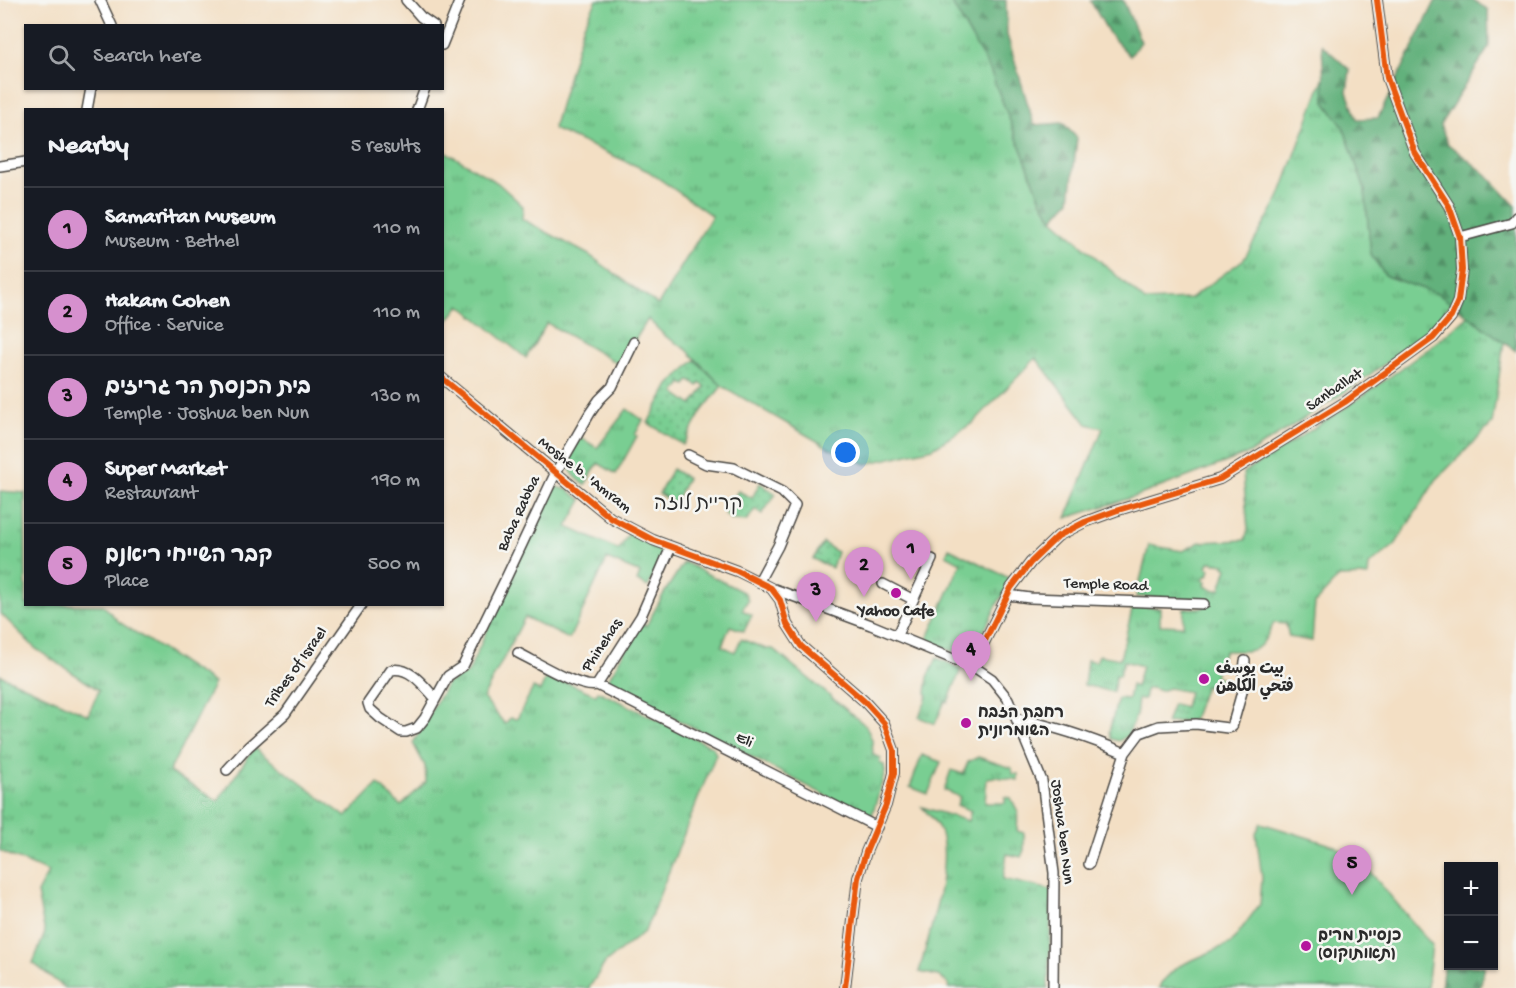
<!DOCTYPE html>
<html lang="en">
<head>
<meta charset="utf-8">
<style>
  :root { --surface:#171b24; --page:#20242c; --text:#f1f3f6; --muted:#9ea1a6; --line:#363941; --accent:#d690ce }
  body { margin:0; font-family:"Gochi Hand","Playpen Sans Arabic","Playpen Sans Hebrew",sans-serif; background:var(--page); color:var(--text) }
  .controls { position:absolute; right:18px; bottom:18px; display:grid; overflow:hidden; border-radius:0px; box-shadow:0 2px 4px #0004 }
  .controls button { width:54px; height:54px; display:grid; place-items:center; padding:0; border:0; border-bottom:2px solid var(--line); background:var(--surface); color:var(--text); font:30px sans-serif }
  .you { position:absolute; left:846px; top:453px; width:21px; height:21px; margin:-15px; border:4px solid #fff; border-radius:50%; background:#1a73e8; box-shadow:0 0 0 9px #1a73e833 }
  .badge { display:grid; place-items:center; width:39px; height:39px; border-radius:50%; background:var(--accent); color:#111; font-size:20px; font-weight:700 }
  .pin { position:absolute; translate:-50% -50px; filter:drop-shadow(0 2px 3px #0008) }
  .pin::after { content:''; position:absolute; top:32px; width:21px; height:18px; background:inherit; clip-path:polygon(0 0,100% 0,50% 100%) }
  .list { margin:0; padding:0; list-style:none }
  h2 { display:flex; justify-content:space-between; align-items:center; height:78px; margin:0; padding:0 24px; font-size:26px }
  h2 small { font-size:20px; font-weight:400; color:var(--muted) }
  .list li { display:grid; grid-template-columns:39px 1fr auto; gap:18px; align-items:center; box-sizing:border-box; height:84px; padding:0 24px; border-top:2px solid var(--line) }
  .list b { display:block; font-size:22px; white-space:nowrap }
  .list p { margin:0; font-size:20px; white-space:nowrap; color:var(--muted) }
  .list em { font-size:20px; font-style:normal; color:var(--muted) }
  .icon { flex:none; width:33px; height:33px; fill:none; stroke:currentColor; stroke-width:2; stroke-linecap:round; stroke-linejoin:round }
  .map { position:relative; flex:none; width:1516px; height:988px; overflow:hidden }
  .search { position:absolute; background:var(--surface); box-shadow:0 2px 4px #0004; left:24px; top:24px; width:420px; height:66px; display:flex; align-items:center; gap:15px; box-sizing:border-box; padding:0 21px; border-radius:0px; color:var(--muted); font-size:22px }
  .panel { position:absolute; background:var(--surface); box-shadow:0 2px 4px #0004; left:24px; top:108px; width:420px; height:498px; border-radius:0px }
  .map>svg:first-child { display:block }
</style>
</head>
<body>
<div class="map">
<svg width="1516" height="988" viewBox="0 0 1516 988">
  <defs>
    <pattern id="grass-tufts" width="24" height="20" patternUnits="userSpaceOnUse" patternTransform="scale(1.5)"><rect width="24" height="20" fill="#79ce92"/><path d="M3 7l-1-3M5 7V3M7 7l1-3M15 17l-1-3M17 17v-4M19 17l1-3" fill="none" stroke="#63a777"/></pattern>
    <pattern id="forest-firs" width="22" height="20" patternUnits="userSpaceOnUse" patternTransform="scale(1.5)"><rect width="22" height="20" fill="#62b17c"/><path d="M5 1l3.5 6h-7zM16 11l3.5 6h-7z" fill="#519066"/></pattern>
    <pattern id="garden-dots" width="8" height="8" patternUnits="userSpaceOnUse" patternTransform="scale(1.5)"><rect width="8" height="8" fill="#79ce92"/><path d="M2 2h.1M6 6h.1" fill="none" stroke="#63a777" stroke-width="1.8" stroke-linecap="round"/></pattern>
  </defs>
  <rect width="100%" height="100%" fill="#f6f6f2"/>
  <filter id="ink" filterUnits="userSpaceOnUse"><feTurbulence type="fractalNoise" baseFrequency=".0167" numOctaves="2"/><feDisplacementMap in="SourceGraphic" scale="12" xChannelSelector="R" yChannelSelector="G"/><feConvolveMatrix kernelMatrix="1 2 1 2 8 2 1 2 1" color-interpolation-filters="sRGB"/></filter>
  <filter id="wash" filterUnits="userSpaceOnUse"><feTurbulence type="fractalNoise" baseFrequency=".008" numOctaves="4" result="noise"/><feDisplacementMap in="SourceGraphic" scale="24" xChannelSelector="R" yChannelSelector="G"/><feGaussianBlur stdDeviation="1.35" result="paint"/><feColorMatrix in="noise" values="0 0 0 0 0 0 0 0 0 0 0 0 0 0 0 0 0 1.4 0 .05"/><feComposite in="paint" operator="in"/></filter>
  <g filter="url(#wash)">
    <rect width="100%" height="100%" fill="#f3dfc4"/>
    <path fill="url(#grass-tufts)" stroke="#527c5e" stroke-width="1.5" fill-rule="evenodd" d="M 597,0 L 950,0 L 990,70 L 1042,202 L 1053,219 L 1145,301 L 1190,299 L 1244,259 L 1280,196 L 1324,76 L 1325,102 L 1343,126 L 1365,190 L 1371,255 L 1386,276 L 1438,294 L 1451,303 L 1432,329 L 1353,387 L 1250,453 L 1137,496 L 1066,518 L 1103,428 L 1087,424 L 1036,358 L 973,423 L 933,448 L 866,464 L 829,448 L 722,386 L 686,349 L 665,336 L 648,319 L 620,365 L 547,323 L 526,358 L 460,305 L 443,327 L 443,150 L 498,183 L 523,206 L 522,219 L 589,255 L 658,305 L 712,216 L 648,171 L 553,129 L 583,27 Z
      M 1469,316 L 1504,342 L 1492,424 L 1436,480 L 1395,545 L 1369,565 L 1368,576 L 1339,577 L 1315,603 L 1312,641 L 1289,637 L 1286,624 L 1274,623 C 1258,654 1259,651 1225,651 L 1221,657 L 1215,676 L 1221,678 L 1217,689 L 1205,686 L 1193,720 L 1166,723 L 1173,704 L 1185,707 L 1189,692 L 1169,688 L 1160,691 L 1152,688 L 1146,689 L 1144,699 L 1138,699 L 1136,716 L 1128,735 L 1119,741 L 1111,739 L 1109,732 L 1118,698 L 1128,699 L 1131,685 L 1136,687 L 1142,666 L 1124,661 L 1119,676 L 1116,675 L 1113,692 L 1084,685 L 1087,660 L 1096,662 L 1099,655 L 1120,659 L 1133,606 L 1160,608 L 1160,625 L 1183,626 L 1184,609 L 1205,607 L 1205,599 L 1136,597 L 1149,545 L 1183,551 L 1200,542 L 1245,540 L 1248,529 L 1243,473 C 1321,425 1398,375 1469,316 ZM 1209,562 L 1225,564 L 1224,566 L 1227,568 L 1220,590 L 1213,590 L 1205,586 L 1206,581 L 1203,580 L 1205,576 L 1208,576 L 1210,569 L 1207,567 Z
      M 627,409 L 643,420 L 635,435 L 637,436 L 616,474 L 598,463 L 585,485 C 562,468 565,460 580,437 L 597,448 Z
      M 556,487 L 566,489 L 582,500 L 567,527 L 619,550 L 630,531 L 666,550 L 648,587 L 637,581 L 640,573 L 607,559 L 569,639 L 525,617 L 483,698 L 505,724 L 510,718 L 517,719 L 533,688 L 540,691 L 548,674 L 596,695 L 598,691 L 713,747 L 716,754 L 645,931 L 605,963 L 589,988 L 65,988 L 33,963 L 45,933 L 37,893 L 48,872 L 0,851 L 0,675 L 88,715 L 99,690 L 36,649 L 0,613 L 0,491 L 25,493 L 26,604 L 103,605 L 119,622 L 214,683 L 169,772 L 218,801 L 254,748 L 346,817 L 378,784 L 401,806 L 426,782 L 425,766 L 413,743 L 447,683 L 468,673 L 522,550 L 551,491 Z
      M 949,548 L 1013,580 L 999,601 L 970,659 L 927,640 L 961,563 L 946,555 Z
      M 684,562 L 745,593 L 748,600 L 742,610 L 752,615 L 744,631 L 730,626 L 722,646 L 735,652 L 741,639 L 766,649 L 773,649 L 866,726 L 872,740 L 873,755 L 881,758 L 879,763 L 884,765 L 885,772 L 871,819 L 713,737 L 605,685 L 638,627 L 641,623 L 646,626 L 663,595 Z
      M 937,658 L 961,669 L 948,702 L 945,701 L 935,724 L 919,717 L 928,695 L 926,693 L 928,677 Z
      M 978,757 L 1012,768 L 1013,774 L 1018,774 L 1018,780 L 996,777 L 987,778 L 985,803 L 1005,803 L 1005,797 L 1011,798 L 1018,812 L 1017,831 L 1024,833 L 1024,850 L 1021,857 L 1007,854 L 1003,879 L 1052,890 L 1048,988 L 949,988 L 949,984 L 938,976 L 919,972 C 928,939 954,859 939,829 C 936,821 927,813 922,807 L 968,821 L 971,811 L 957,805 L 960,797 L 944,790 L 951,770 L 963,774 L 968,762 Z"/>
    <path fill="url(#forest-firs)" stroke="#466e54" stroke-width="1.5" d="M 950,0 L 1006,0 L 1007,35 L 1034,125 L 1063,123 L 1077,138 L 1070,200 L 1053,219 L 1042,202 L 990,70 Z
      M 1090,0 L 1123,0 L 1141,42 L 1130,56 L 1110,35 Z
      M 1437,0 L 1473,0 L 1488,10 L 1489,47 L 1440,125 L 1448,144 L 1486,174 L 1516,206 L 1516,351 L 1438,294 L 1386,276 L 1371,255 L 1365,190 L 1343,126 L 1325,102 L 1322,45 L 1350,70 L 1347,92 L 1357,119 L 1378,118 L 1435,2 Z
      M 1448,927 L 1448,966 L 1485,966 L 1480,988 L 1441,988 Z"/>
    <path fill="#79ce92" stroke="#527c5e" stroke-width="1.5" d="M 922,755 L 941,762 L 928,794 L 910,787 Z
      M 1261,823 L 1335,846 L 1366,867 L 1432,945 L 1427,988 L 1159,988 L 1161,983 L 1177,967 L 1231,943 L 1260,904 L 1262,878 L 1256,833 Z"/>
    <path fill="url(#garden-dots)" stroke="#527c5e" stroke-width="1.5" fill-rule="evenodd" d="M 695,360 L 722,386 L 702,411 L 683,445 L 648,423 L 669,385 ZM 690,380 L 698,386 L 700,383 L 705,387 L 692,405 L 675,393 L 682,383 L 686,385 Z
      M 672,469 L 687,478 L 675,503 L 659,494 Z
      M 760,483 L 776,494 L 762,514 L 755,509 L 747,521 L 733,520 L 725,515 L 725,511 L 738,491 L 752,498 Z
      M 823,543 L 837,552 L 832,568 L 813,559 Z"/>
  </g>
  <g filter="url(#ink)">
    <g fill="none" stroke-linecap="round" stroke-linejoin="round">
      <g stroke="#494642" stroke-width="12">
        <path id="minor" d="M 100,0 L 112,26
          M 406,0 L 421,17 L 434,26
          M 442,45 L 460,0
          M 87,110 L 91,88
          M 417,110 L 425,88
          M 0,166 L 26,162
          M 1460,237 L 1512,223 L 1516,217
          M 442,378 L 611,518 L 653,540 L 737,571 L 771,588 L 780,600 L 787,624 L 801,646 L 864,701 L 884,723 L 894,750 L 894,773 L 886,805 L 866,852 L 858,878 L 845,988
          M 688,455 L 706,464 L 734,468 L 782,492 L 795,505 L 778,546 L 759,581
          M 883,584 L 912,599
          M 774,589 L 871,625 L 977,669 L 992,679 L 1008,699 L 1042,781 L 1054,873 L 1053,988
          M 1008,595 L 1030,598 L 1204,604
          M 897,635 L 932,559
          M 518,653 C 535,661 581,690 597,685 L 641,616 L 671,547
          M 972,667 L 1011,588 L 1031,562 L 1058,536 L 1085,522 L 1115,511 L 1220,479 L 1345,402 L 1433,338 L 1451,317 L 1458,301 L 1462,270 L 1460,237 L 1449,206 L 1415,153 L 1387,78 L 1377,0
          M 597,685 L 877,827
          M 435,698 C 424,686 410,666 391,670 L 368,703 L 370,709 L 380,718 L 401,732 L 406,732 L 417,728 L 425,718 L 448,676 L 463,666 L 507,576 L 556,472 L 590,413 L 599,400 L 612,387 L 634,342
          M 1017,719 C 1054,726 1090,738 1125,753
          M 227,770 L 248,747 L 285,714 L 362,604
          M 1089,864 L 1125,753 L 1140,733 L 1159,726 L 1196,724 L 1228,728 L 1232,727 L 1242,692 L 1245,661"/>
      </g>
      <use href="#minor" stroke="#fff" stroke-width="9"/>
      <g stroke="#f6f6f2" stroke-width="10">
        <path id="cycleway" d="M 442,378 L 611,518 L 653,540 L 737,571 L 771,588 L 780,600 L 787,624 L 801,646 L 864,701 L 884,723 L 894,750 L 894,773 L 886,805 L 866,852 L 858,878 L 845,988
          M 972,667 L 1011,588 L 1031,562 L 1058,536 L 1085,522 L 1115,511 L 1220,479 L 1345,402 L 1433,338 L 1451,317 L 1458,301 L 1462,270 L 1460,237 L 1449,206 L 1415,153 L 1387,78 L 1377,0"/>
      </g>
      <use href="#cycleway" stroke="#e8590c" stroke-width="6"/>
    </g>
  </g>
  <g fill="#b5179e" stroke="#f6f6f2" stroke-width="2">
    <circle cx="896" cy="593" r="6"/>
    <circle cx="1204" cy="679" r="6"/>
    <circle cx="966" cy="723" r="6"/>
    <circle cx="1306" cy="946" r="6"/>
  </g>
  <g text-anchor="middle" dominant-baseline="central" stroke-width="5" stroke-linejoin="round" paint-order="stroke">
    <g font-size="16" fill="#2b2b2b" stroke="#f6f6f2">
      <text transform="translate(1335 391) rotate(-34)">Sanballat</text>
      <text transform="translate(584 476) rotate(38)">Moshe b. 'Amram</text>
      <text transform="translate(520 514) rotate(-65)">Baba Rabba</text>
      <text transform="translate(1106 586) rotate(2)">Temple Road</text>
      <text transform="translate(603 646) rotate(-56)">Phinehas</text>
      <text transform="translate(297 668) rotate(-54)">Tribes of Israel</text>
      <text transform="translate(744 741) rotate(27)">Eli</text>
      <text transform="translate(1061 832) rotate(83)">Joshua ben Nun</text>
    </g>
    <g font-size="16" font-weight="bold" fill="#2b2b2b" stroke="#f6f6f2" text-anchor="start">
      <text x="896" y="612" text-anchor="middle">Yahoo Cafe</text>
      <text x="1216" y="670">بيت يوسف<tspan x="1216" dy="18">فتحي الكاهن</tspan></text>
      <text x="978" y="714">רחבת הזבח<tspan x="978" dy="18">השומרונית</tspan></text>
      <text x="1318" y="937">כנסיית מרים<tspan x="1318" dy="18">(תאותוקוס)</tspan></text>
    </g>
    <g font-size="20" fill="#2b2b2b" stroke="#f6f6f2">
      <text x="698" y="505">קריית לוזה</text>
    </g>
  </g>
</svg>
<div class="controls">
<button>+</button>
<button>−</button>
</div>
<div class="you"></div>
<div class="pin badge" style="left:911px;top:580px">1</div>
<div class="pin badge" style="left:864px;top:597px">2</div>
<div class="pin badge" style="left:816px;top:622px">3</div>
<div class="pin badge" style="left:971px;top:681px">4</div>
<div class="pin badge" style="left:1352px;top:895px">5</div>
<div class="search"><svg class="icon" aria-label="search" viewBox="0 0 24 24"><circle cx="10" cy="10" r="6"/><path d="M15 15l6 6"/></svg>Search here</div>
<section class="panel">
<h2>Nearby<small>5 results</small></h2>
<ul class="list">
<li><span class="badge">1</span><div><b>Samaritan Museum</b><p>Museum · Bethel</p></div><em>110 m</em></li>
<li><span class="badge">2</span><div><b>Hakam Cohen</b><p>Office · Service</p></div><em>110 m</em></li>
<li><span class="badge">3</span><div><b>בית הכנסת הר גריזים</b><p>Temple · Joshua ben Nun</p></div><em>130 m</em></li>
<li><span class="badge">4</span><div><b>Super Market</b><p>Restaurant</p></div><em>190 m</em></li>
<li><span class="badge">5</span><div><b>קבר השייח' ר'אנם</b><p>Place</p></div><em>500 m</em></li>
</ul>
</section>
</div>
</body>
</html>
